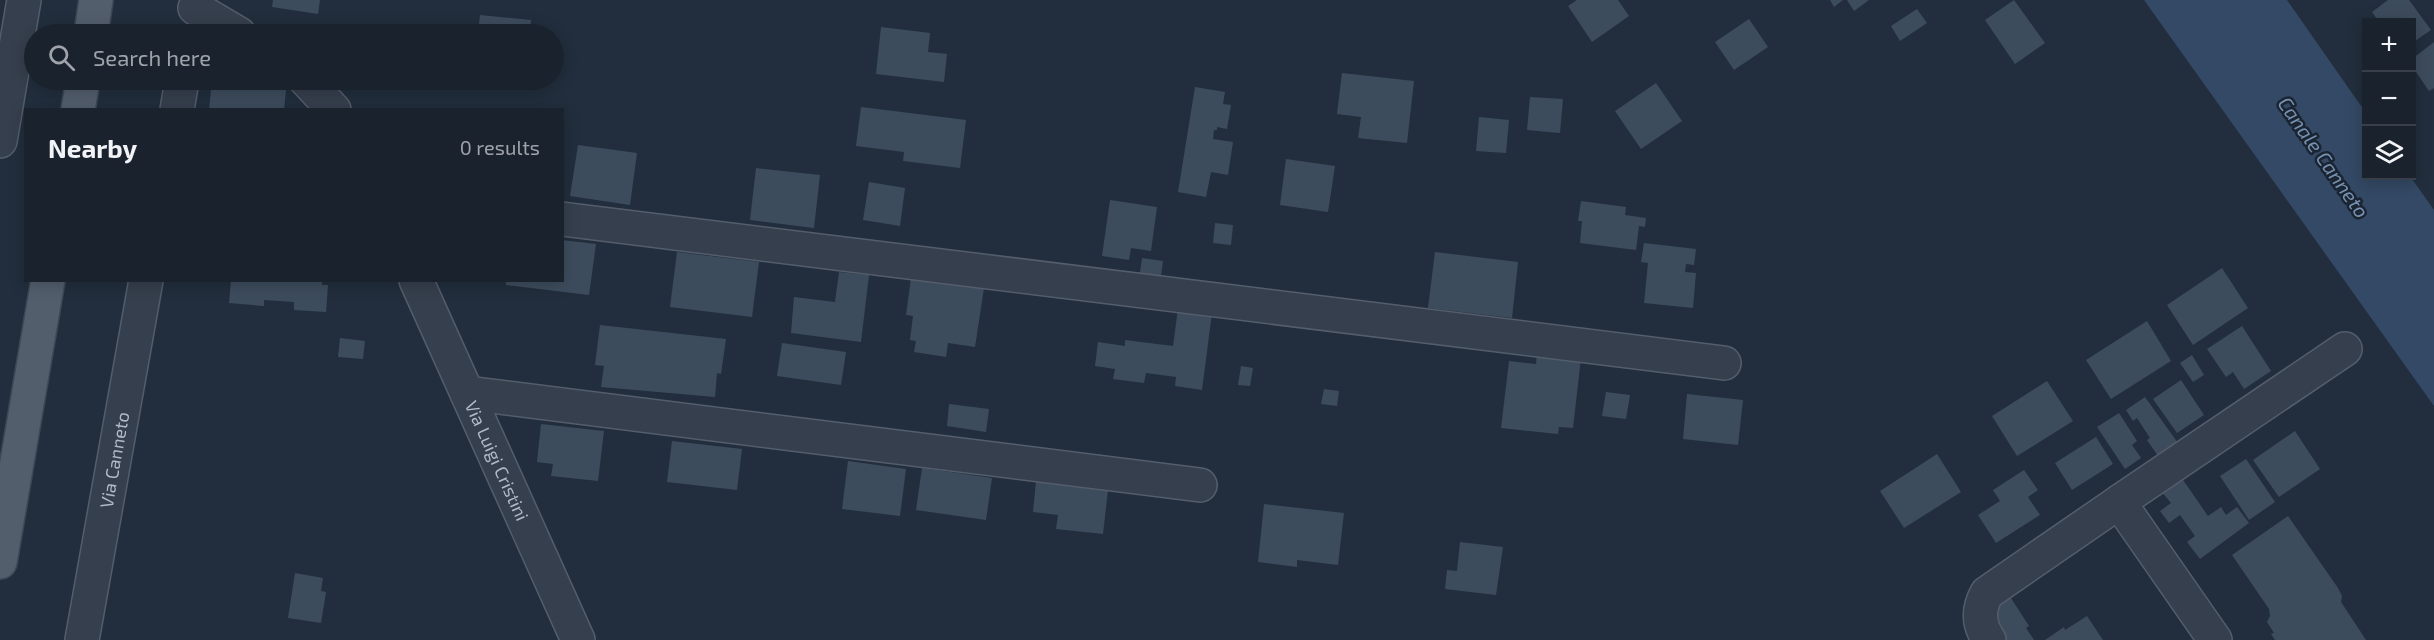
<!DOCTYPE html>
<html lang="en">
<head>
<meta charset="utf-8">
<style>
  :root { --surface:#1a222e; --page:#232a36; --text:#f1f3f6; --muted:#9fa4aa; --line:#383f4a }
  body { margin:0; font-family:"Exo 2",sans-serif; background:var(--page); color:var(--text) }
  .controls { position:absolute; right:18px; top:18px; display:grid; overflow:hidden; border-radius:0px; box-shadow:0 3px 15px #0003 }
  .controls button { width:54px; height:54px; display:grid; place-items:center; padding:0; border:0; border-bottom:2px solid var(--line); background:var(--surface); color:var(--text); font:30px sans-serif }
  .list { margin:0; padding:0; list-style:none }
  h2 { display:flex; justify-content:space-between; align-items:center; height:78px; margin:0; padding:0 24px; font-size:26px }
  h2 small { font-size:20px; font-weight:400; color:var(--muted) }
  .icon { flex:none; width:33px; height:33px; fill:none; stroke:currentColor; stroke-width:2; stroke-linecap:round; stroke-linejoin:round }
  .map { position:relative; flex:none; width:2434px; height:640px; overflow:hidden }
  .search { position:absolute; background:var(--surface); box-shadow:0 3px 15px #0003; left:24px; top:24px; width:540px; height:66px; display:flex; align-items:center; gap:15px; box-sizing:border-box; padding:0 21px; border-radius:33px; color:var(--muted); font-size:22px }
  .panel { position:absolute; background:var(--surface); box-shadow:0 3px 15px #0003; left:24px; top:108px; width:540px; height:174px; border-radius:0px }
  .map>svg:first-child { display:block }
</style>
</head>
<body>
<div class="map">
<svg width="2434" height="640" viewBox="0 0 2434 640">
  <rect width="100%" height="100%" fill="#222e3d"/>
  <path fill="#344965" d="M 2144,0 L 2287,0 L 2366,113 L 2366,176 L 2410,176 L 2434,210 L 2434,406 Z"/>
  <path fill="#3d4c5d" d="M 273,0 L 320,0 L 318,14 L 272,7 Z
    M 1577,0 L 1618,0 L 1629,16 L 1592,42 L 1568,6 Z
    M 1830,0 L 1843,0 L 1834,7 Z
    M 1847,0 L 1869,0 L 1854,11 Z
    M 2014,0 L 2045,43 L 2015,64 L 1985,20 Z
    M 2388,0 L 2409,0 L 2431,30 L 2412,43 L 2412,22 L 2379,22 L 2372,12 Z
    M 1917,9 L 1927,23 L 1900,41 L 1891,26 Z
    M 480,15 L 531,20 L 530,34 L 478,33 Z
    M 1749,19 L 1768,47 L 1734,70 L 1715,42 Z
    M 881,27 L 930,33 L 928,52 L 947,54 L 944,82 L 876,74 Z
    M 2434,42 L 2434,88 L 2429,91 L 2412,66 L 2412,59 Z
    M 1342,73 L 1414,81 L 1407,143 L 1358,138 L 1361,117 L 1337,114 Z
    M 212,80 L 287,80 L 284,110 L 209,110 Z
    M 1656,83 L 1682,121 L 1641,149 L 1615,111 Z
    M 1195,87 L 1225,92 L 1223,104 L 1231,105 L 1227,129 L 1217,127 L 1217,130 L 1214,130 L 1213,139 L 1233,142 L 1228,175 L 1211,172 L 1206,197 L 1178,192 Z
    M 1530,97 L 1563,99 L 1560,133 L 1527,130 Z
    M 861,107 L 966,120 L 960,168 L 903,161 L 904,152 L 856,146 Z
    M 1479,117 L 1509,120 L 1506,153 L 1476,151 Z
    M 578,145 L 637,153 L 630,205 L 570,196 Z
    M 1286,159 L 1335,166 L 1328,212 L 1280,205 Z
    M 756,168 L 820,175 L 814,228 L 750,220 Z
    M 869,182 L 905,188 L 900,226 L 863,220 Z
    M 1110,200 L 1157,207 L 1151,251 L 1131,248 L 1129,260 L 1102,256 Z
    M 1581,201 L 1626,207 L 1625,215 L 1646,218 L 1645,227 L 1639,226 L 1636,250 L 1580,243 L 1582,221 L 1578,221 Z
    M 1215,223 L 1233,225 L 1231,245 L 1213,243 Z
    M 562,240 L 596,244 L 589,295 L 506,285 L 506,280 L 562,280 Z
    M 1644,243 L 1696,249 L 1694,265 L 1686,264 L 1685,272 L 1696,273 L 1693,308 L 1644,303 L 1648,263 L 1641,262 Z
    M 677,252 L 759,262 L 752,317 L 670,307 Z
    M 1435,252 L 1518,262 L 1512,318 L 1428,308 Z
    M 1142,258 L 1163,261 L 1160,283 L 1139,279 Z
    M 2222,268 L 2248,308 L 2193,345 L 2167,305 Z
    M 839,272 L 869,275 L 861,342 L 791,333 L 794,297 L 835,302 Z
    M 911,278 L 984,288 L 975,347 L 948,343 L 946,357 L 914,352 L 916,341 L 910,340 L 913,316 L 906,315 Z
    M 231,280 L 322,280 L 322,285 L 328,285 L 326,312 L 294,310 L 294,302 L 264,300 L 264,306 L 229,303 Z
    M 1179,301 L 1213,305 L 1202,390 L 1175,386 L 1176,377 L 1146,373 L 1144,383 L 1113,379 L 1115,369 L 1095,366 L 1098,342 L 1125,346 L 1125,340 L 1173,346 Z
    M 2147,321 L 2171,361 L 2111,399 L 2086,360 Z
    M 600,325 L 726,339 L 721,374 L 717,373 L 715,397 L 601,387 L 604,366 L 595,365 Z
    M 2242,326 L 2271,371 L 2244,389 L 2233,372 L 2226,377 L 2207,349 Z
    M 340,338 L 365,341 L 363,359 L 338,357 Z
    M 782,343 L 846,352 L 841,385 L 777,376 Z
    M 1537,353 L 1581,358 L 1573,428 L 1559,427 L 1558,434 L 1501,428 L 1509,361 L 1536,364 Z
    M 2192,355 L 2204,375 L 2193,382 L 2180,363 Z
    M 1241,366 L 1253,368 L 1250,386 L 1238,385 Z
    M 2181,380 L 2204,415 L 2177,433 L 2153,399 Z
    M 2047,381 L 2073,421 L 2017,456 L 1992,416 Z
    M 1324,389 L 1339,391 L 1337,406 L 1321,404 Z
    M 1606,392 L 1630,395 L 1626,419 L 1602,416 Z
    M 1687,394 L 1743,400 L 1738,445 L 1683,439 Z
    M 2145,397 L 2178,443 L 2158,456 L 2147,440 L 2150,438 L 2137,418 L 2133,421 L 2126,410 Z
    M 949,404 L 989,409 L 986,432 L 947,426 Z
    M 2119,413 L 2137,441 L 2132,445 L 2141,458 L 2125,469 L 2097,427 Z
    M 541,424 L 604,431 L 598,481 L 551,476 L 553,464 L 537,462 Z
    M 2295,431 L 2320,469 L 2279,497 L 2253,460 Z
    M 2096,437 L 2113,464 L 2072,490 L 2055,463 Z
    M 672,441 L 742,449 L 737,490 L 667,482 Z
    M 1937,454 L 1961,492 L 1904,528 L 1880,491 Z
    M 2246,459 L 2275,502 L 2249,520 L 2220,476 Z
    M 848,461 L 906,469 L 900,516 L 842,509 Z
    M 922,468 L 992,478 L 986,520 L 916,510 Z
    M 2024,470 L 2038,490 L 2028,497 L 2040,515 L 1996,543 L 1978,515 L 2000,501 L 1993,490 Z
    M 2181,477 L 2208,516 L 2221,507 L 2226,515 L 2237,507 L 2249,523 L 2200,559 L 2187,542 L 2195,536 L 2180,515 L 2169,523 L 2160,511 L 2171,503 L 2161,491 Z
    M 1036,481 L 1108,490 L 1103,534 L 1056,529 L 1058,515 L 1033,512 Z
    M 1264,504 L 1344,513 L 1338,565 L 1297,560 L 1297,567 L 1258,562 Z
    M 2288,516 L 2338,588 L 2342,596 L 2341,602 L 2366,640 L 2275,640 L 2271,634 L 2274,633 L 2267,622 L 2270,616 L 2269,609 L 2232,555 Z
    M 1460,542 L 1503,547 L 1496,595 L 1445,589 L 1447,570 L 1457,571 Z
    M 295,573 L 323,578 L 321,591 L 326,592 L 321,623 L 288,618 Z
    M 2009,595 L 2029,626 L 2026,628 L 2034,640 L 2006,640 L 1991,618 L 1991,609 Z
    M 2087,616 L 2103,640 L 2045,640 L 2064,627 L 2065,630 Z"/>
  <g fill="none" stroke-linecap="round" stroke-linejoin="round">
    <g stroke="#545d6b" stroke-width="36">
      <g id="minor">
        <path d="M 195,8 L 239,34"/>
        <path d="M 306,80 L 334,110"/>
        <path d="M 177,110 L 182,80"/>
        <path d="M 0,141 L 24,0"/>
        <path d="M 562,219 L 1724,363"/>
        <path id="s1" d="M 416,280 L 578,640"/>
        <path d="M 467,393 L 1200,485"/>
        <path id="s2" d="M 82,640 L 146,280"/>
        <path d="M 1989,640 C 1978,624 1978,609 1987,593 L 2119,502"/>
        <path d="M 2215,640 L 2119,502 L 2345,349"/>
      </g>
    </g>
    <g stroke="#3f4956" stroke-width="36">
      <path id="major" d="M 91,34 L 96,0
        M 78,110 L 83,80
        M 0,562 L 48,280"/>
    </g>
    <use href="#minor" stroke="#363f4d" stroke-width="33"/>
    <use href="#major" stroke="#535e6d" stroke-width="33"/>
  </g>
  <g text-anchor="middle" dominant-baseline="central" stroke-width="5" stroke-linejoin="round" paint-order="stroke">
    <g font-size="18" fill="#b1bac9" stroke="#1b2532">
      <text stroke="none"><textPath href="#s2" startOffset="183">Via Canneto</textPath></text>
      <text stroke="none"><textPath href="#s1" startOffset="198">Via Luigi Cristini</textPath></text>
    </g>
    <g font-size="20" font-style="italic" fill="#7791b2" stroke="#1b2532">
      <text transform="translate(2324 157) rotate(55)">Canale Canneto</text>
    </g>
  </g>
</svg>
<div class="controls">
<button>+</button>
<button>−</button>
<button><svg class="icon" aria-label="layers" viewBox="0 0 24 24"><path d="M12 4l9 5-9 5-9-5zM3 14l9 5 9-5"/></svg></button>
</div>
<div class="search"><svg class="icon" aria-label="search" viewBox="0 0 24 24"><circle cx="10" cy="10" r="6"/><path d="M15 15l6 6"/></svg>Search here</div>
<section class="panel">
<h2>Nearby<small>0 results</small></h2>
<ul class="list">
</ul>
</section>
</div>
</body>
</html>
